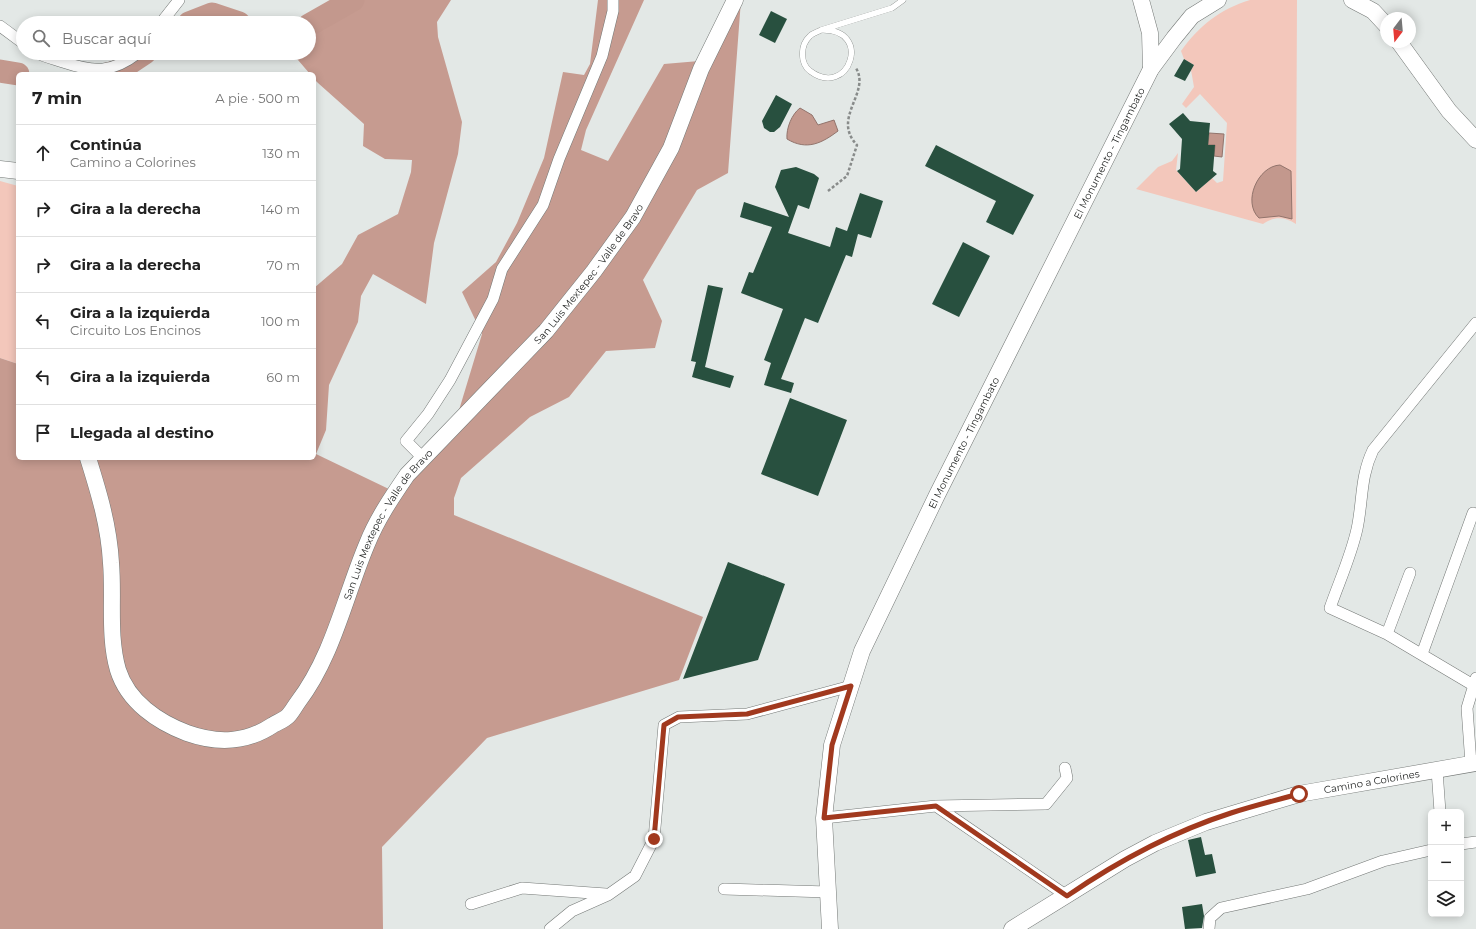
<!DOCTYPE html>
<html lang="es">
<head>
<meta charset="utf-8">
<style>
  :root { --surface:#fff; --page:#f2f2f2; --text:#222; --muted:#767676; --line:#e0e0e0 }
  body { margin:0; font-family:Montserrat,sans-serif; background:var(--page); color:var(--text) }
  .controls { position:absolute; right:12px; bottom:12px; display:grid; overflow:hidden; border-radius:6px; box-shadow:0 2px 10px #0003 }
  .controls button { width:36px; height:36px; display:grid; place-items:center; padding:0; border:0; border-bottom:1px solid var(--line); background:var(--surface); color:var(--text); font:20px sans-serif }
  .compass { position:absolute; left:1380px; top:12px; width:36px; height:36px; border-radius:50%; background:var(--surface); box-shadow:0 2px 10px #0003; rotate:196deg }
  .stop { position:absolute; width:12px; height:12px; margin:-9px; border:3px solid #a1391e; border-radius:50%; background:#fff }
  .stop.end { background:#a1391e; border-color:#fff; box-shadow:0 1px 4px #0008 }
  .list { margin:0; padding:0; list-style:none }
  h2 { display:flex; justify-content:space-between; align-items:center; height:52px; margin:0; padding:0 16px; font-size:17px }
  h2 small { font-size:13px; font-weight:400; color:var(--muted) }
  .list li { display:grid; grid-template-columns:26px 1fr auto; gap:12px; align-items:center; box-sizing:border-box; height:56px; padding:0 16px; border-top:1px solid var(--line) }
  .list b { display:block; font-size:15px; white-space:nowrap }
  .list p { margin:0; font-size:13px; white-space:nowrap; color:var(--muted) }
  .list em { font-size:13px; font-style:normal; color:var(--muted) }
  .icon { flex:none; width:22px; height:22px; fill:none; stroke:currentColor; stroke-width:2; stroke-linecap:round; stroke-linejoin:round }
  .map { position:relative; flex:none; width:1476px; height:929px; overflow:hidden }
  .search { position:absolute; background:var(--surface); box-shadow:0 2px 10px #0003; left:16px; top:16px; width:300px; height:44px; display:flex; align-items:center; gap:10px; box-sizing:border-box; padding:0 14px; border-radius:22px; color:var(--muted); font-size:15px }
  .panel { position:absolute; background:var(--surface); box-shadow:0 2px 10px #0003; left:16px; top:72px; width:300px; height:388px; border-radius:6px }
  .map>svg:first-child { display:block }
</style>
</head>
<body>
<div class="map">
<svg width="1476" height="929" viewBox="0 0 1476 929">
  <rect width="100%" height="100%" fill="#e3e8e6"/>
  <path fill="#f3c7bb" d="M 1250,0 L 1297,0 L 1296,224 C 1285,217 1274,216 1263,224 L 1136,189 L 1158,167 L 1172,161 L 1178,153 L 1176,170 L 1196,192 L 1212,178 L 1217,183 L 1223,181 L 1227,123 L 1200,94 L 1186,108 L 1182,104 L 1194,87 L 1191,70 L 1194,65 L 1184,59 L 1181,51 C 1199,26 1220,9 1250,0 Z
    M 0,181 L 18,186 L 18,364 L 0,358 Z"/>
  <path fill="#c69b90" d="M 336,0 L 451,0 L 437,22 L 438,37 L 462,122 L 458,154 L 434,243 L 426,304 L 373,274 L 361,296 L 358,322 L 329,385 L 326,430 L 316,454 L 393,491 L 453,430 L 482,334 L 462,292 L 496,262 L 517,223 L 544,158 L 563,72 L 584,75 L 590,64 L 598,0 L 644,0 L 586,130 L 581,150 L 608,161 L 664,64 L 711,60 L 741,0 L 728,173 L 697,190 L 643,280 L 662,321 L 655,348 L 606,351 L 569,397 L 530,417 L 461,478 L 454,498 L 454,515 L 703,617 L 679,680 L 487,738 L 382,847 L 383,929 L 0,929 L 0,358 L 18,364 L 18,458 L 314,458 L 314,288 L 342,264 L 358,235 L 398,214 L 411,172 L 412,160 L 385,159 L 363,146 L 364,124 L 318,83 L 314,79 L 314,74 L 310,74 L 292,53 L 309,53 L 309,23 L 306,23 L 337,8 Z"/>
  <path fill="#c3988d" stroke="#92746c" d="M 800,108 L 812,115 L 818,125 L 834,120 L 838,131 C 822,143 807,151 787,139 C 786,128 792,114 800,108 Z
    M 1209,133 L 1224,134 L 1222,157 L 1214,156 L 1215,145 L 1208,145 Z
    M 1280,165 L 1291,171 L 1292,219 L 1279,216 L 1259,218 C 1242,202 1258,166 1280,165 Z"/>
  <g fill="none" stroke-linecap="round" stroke-linejoin="round">
    <path stroke="#c3988d" stroke-width="23" d="M 189,23 L 212,14 L 239,23
      M 309,25 L 353,0
      M 0,71 L 18,74
      M 107,74 L 118,71 L 145,53"/>
  </g>
  <path fill="#28503f" d="M 771,11 L 787,19 L 775,43 L 759,35 Z
    M 1184,59 L 1194,65 L 1185,81 L 1174,76 Z
    M 776,95 L 792,104 L 780,127 L 774,132 L 770,132 L 764,128 L 762,121 Z
    M 1183,113 L 1190,121 L 1210,123 L 1208,145 L 1215,145 L 1213,171 L 1217,174 L 1196,192 L 1177,171 L 1180,169 L 1182,139 L 1169,124 Z
    M 936,145 L 1034,195 L 1013,235 L 986,222 L 996,201 L 925,166 Z
    M 796,167 L 814,174 L 819,178 L 809,209 L 798,205 L 788,233 L 830,247 L 836,227 L 847,231 L 860,193 L 883,201 L 871,238 L 858,234 L 852,257 L 846,255 L 818,323 L 805,318 L 781,379 L 794,383 L 791,393 L 764,385 L 771,363 L 764,360 L 783,309 L 741,293 L 749,272 L 753,273 L 772,227 L 740,217 L 744,202 L 789,217 L 775,187 L 781,170 Z
    M 963,242 L 990,256 L 959,317 L 932,304 Z
    M 708,285 L 723,288 L 705,367 L 734,376 L 730,388 L 692,377 L 696,362 L 691,361 Z
    M 790,398 L 847,420 L 818,496 L 761,474 Z
    M 728,562 L 785,584 L 758,660 L 683,679 Z
    M 1201,837 L 1205,855 L 1212,854 L 1216,873 L 1196,877 L 1188,840 Z
    M 1202,904 L 1204,916 L 1202,928 L 1185,929 L 1182,907 Z"/>
  <g fill="none" stroke-linecap="round" stroke-linejoin="round">
    <g stroke="#747876" stroke-width="6">
      <path id="lane" d="M 821,30 C 874,28 849,100 810,71 C 800,63 800,45 810,36 C 813,33 818,32 821,30 L 892,8 L 903,0"/>
    </g>
    <g stroke="#747876" stroke-width="12">
      <path id="street" d="M 161,23 L 179,0
        M 0,26 L 23,43
        M 37,53 C 45,57 54,59 63,62 C 93,72 111,74 138,53
        M 423,458 L 406,441 L 428,414 L 450,380 L 493,299 L 502,269 L 543,205 L 559,159 L 602,56 L 613,11 L 613,0
        M 1387,634 L 1410,573
        M 1422,654 L 1473,513
        M 1473,685 L 1387,634 L 1330,608 C 1339,582 1351,556 1357,529 C 1363,501 1360,477 1373,450 L 1476,323
        M 1471,764 L 1467,708 L 1476,678
        M 1437,770 L 1440,812
        M 936,806 L 1067,896
        M 824,818 L 936,806 L 1046,804 L 1067,778 L 1065,768
        M 1461,844 L 1476,842
        M 724,889 L 828,892
        M 471,904 L 522,888 L 606,894
        M 550,929 L 572,911 L 608,895 L 635,876 L 654,839 L 664,725 L 679,717 L 747,714 L 851,686
        M 1209,929 L 1210,918 L 1221,908 L 1307,889 L 1383,861 L 1431,850"/>
    </g>
    <g stroke="#747876" stroke-width="17">
      <g id="secondary">
        <path d="M 1141,0 L 1150,33 L 1151,69"/>
        <path d="M 1352,0 L 1373,11 L 1386,25"/>
        <path d="M 1399,42 L 1449,111 L 1476,140"/>
        <path d="M 0,169 L 18,171"/>
        <path id="s1" d="M 88,458 C 99,493 109,526 111,563 C 114,597 108,636 118,670 C 128,702 158,722 187,733 C 218,744 246,743 273,725 C 278,722 284,720 288,716 C 292,712 295,706 298,702 C 333,656 345,596 367,544 C 377,519 392,497 407,475 L 546,331 L 594,271 L 633,217 L 671,148 L 701,69 L 735,0"/>
        <path id="s2" d="M 830,929 L 824,818 L 832,745 L 862,651 L 937,495 L 1151,69 L 1174,38 L 1192,16 L 1218,0"/>
        <path id="s3" d="M 1012,929 L 1125,859 L 1155,843 L 1206,822 L 1299,794 L 1476,763"/>
      </g>
    </g>
    <path stroke="#888b8a" stroke-width="2.5" stroke-dasharray="3 2" stroke-linecap="butt" d="M 828,191 L 847,176 L 857,145 C 831,118 871,93 856,68"/>
    <use href="#lane" stroke="#fff" stroke-width="5.5"/>
    <use href="#street" stroke="#fff" stroke-width="11"/>
    <use href="#secondary" stroke="#fff" stroke-width="16"/>
  </g>
  <g fill="none" stroke-linecap="round" stroke-linejoin="round">
    <path stroke="#a1391e" stroke-width="5" d="M 654,839 L 664,725 L 678,717 L 747,714 L 851,686 L 832,745 L 824,818 L 936,806 L 1067,896 C 1118,861 1172,832 1231,813 C 1253,806 1276,800 1299,794"/>
  </g>
  <g text-anchor="middle" dominant-baseline="central" stroke-width="4" stroke-linejoin="round" paint-order="stroke">
    <g font-size="10" fill="#1e201f" stroke="#fff">
      <text stroke="none"><textPath href="#s2" startOffset="839">El Monumento - Tingambato</textPath></text>
      <text stroke="none"><textPath href="#s1" startOffset="961">San Luis Mextepec - Valle de Bravo</textPath></text>
      <text stroke="none"><textPath href="#s2" startOffset="515">El Monumento - Tingambato</textPath></text>
      <text stroke="none"><textPath href="#s1" startOffset="637">San Luis Mextepec - Valle de Bravo</textPath></text>
      <text stroke="none"><textPath href="#s3" startOffset="393">Camino a Colorines</textPath></text>
    </g>
  </g>
</svg>
<div class="controls">
<button>+</button>
<button>−</button>
<button><svg class="icon" aria-label="layers" viewBox="0 0 24 24"><path d="M12 4l9 5-9 5-9-5zM3 14l9 5 9-5"/></svg></button>
</div>
<svg class="compass" viewBox="-18 -18 36 36"><path d="M0-13l5 13h-10z" fill="#e53935"/><path d="M0 13l5-13h-10z" fill="#767676"/></svg>
<div class="stop" style="left:1299px;top:794px"></div>
<div class="stop end" style="left:654px;top:839px"></div>
<div class="search"><svg class="icon" aria-label="search" viewBox="0 0 24 24"><circle cx="10" cy="10" r="6"/><path d="M15 15l6 6"/></svg>Buscar aquí</div>
<section class="panel">
<h2>7 min<small>A pie · 500 m</small></h2>
<ul class="list">
<li><svg class="icon" aria-label="ahead" viewBox="0 0 24 24"><path d="M12 20V5M6 11l6-6 6 6"/></svg><div><b>Continúa</b><p>Camino a Colorines</p></div><em>130 m</em></li>
<li><svg class="icon" aria-label="right" viewBox="0 0 24 24"><path d="M7 20v-9h11M14 6l5 5-5 5"/></svg><div><b>Gira a la derecha</b></div><em>140 m</em></li>
<li><svg class="icon" aria-label="right" viewBox="0 0 24 24"><path d="M7 20v-9h11M14 6l5 5-5 5"/></svg><div><b>Gira a la derecha</b></div><em>70 m</em></li>
<li><svg class="icon" aria-label="left" viewBox="0 0 24 24"><path d="M17 20v-9H6M10 6l-5 5 5 5"/></svg><div><b>Gira a la izquierda</b><p>Circuito Los Encinos</p></div><em>100 m</em></li>
<li><svg class="icon" aria-label="left" viewBox="0 0 24 24"><path d="M17 20v-9H6M10 6l-5 5 5 5"/></svg><div><b>Gira a la izquierda</b></div><em>60 m</em></li>
<li><svg class="icon" aria-label="arrive" viewBox="0 0 24 24"><path d="M6 21V4h12l-3 4 3 4H6"/></svg><div><b>Llegada al destino</b></div></li>
</ul>
</section>
</div>
</body>
</html>
